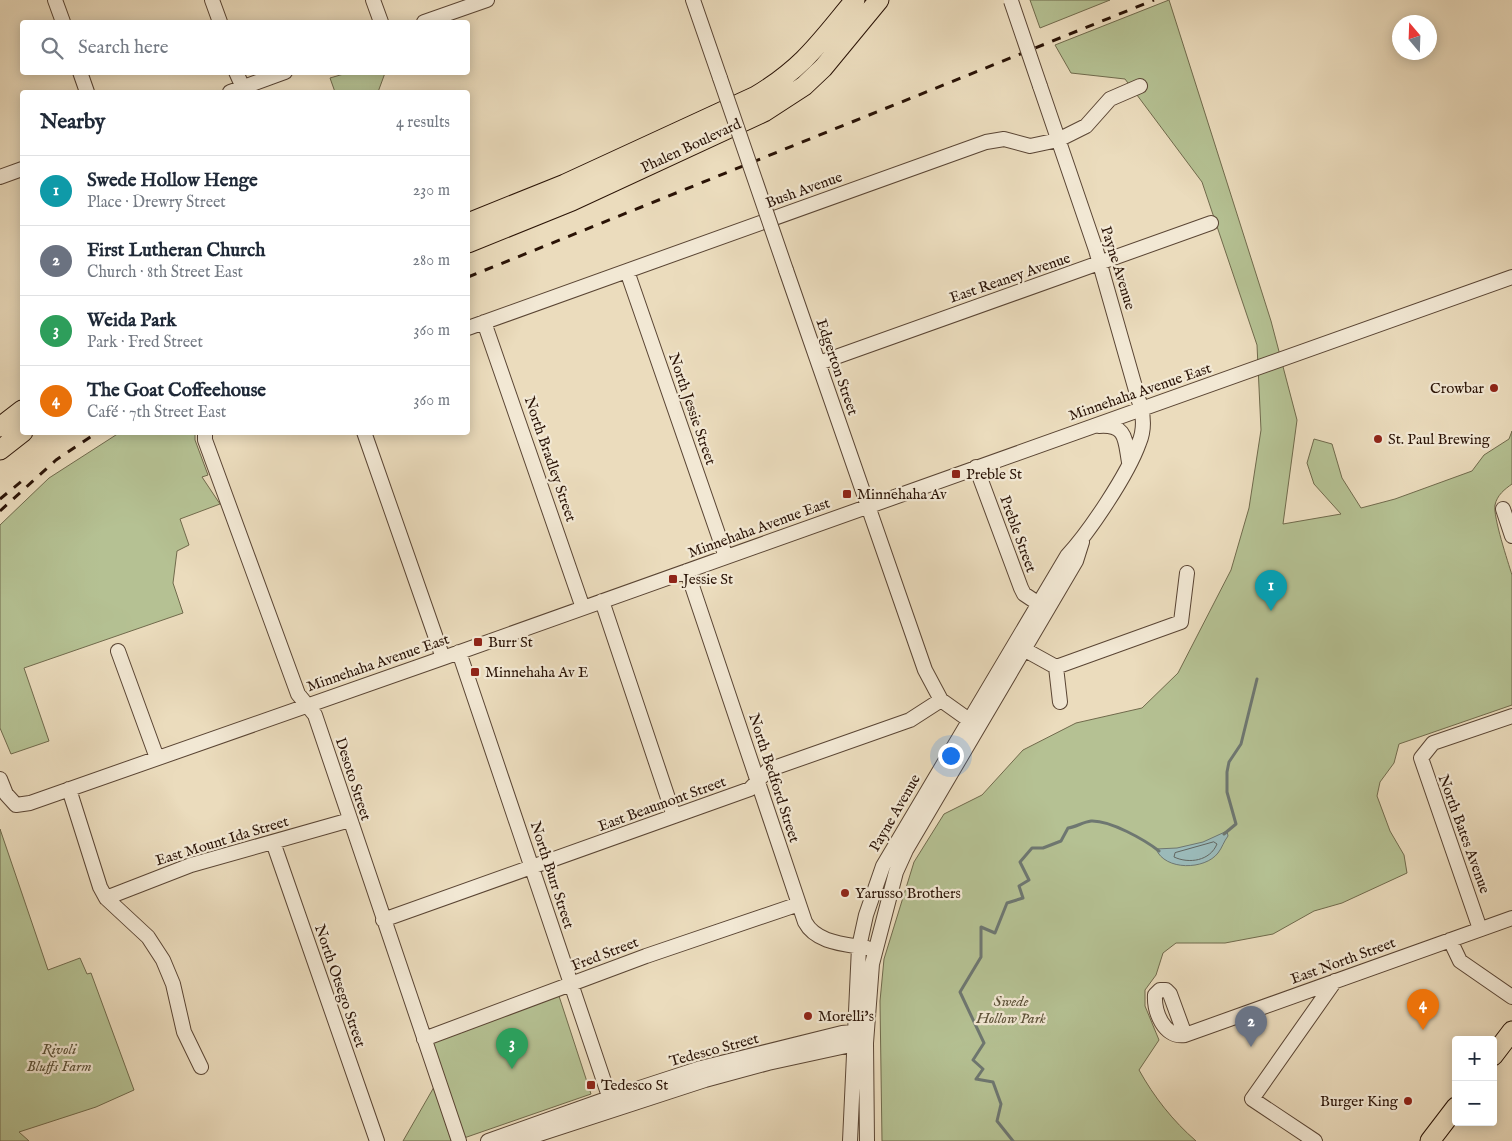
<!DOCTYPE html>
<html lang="en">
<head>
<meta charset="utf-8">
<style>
  :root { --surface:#fff; --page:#f2f2f3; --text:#1f2937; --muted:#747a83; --line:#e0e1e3; --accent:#7c3aed }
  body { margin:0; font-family:"IM FELL English",serif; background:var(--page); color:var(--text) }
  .controls { position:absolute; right:15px; bottom:15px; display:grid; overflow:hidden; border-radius:5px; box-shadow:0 2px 12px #0003 }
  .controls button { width:45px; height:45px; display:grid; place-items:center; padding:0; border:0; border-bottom:1px solid var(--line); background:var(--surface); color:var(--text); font:25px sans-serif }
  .compass { position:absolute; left:1392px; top:15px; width:45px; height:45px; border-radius:50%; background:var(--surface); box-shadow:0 2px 12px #0003; rotate:341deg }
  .you { position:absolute; left:950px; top:755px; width:18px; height:18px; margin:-12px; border:4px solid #fff; border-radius:50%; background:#1a73e8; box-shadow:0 0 0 8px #1a73e833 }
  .badge { display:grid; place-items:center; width:32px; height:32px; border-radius:50%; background:var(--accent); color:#fff; font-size:16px; font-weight:700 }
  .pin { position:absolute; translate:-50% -41px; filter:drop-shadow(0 1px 2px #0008) }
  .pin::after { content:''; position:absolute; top:26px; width:18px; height:15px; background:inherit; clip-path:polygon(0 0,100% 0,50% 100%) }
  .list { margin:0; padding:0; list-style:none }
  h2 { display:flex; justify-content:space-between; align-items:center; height:65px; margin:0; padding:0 20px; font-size:21px }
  h2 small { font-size:16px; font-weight:400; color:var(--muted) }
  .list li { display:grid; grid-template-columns:32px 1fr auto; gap:15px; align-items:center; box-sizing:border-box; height:70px; padding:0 20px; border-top:1px solid var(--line) }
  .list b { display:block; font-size:19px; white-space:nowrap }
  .list p { margin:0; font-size:16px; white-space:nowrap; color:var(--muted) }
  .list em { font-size:16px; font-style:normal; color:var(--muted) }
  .icon { flex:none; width:28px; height:28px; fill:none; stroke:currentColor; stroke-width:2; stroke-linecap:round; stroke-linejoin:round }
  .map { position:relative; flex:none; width:1512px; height:1141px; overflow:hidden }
  .search { position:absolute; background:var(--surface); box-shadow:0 2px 12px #0003; left:20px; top:20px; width:450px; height:55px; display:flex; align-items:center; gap:12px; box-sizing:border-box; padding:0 18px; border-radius:5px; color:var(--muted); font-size:19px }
  .panel { position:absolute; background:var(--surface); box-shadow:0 2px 12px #0003; left:20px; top:90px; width:450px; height:345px; border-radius:5px }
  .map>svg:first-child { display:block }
</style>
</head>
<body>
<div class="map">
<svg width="1512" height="1141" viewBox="0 0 1512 1141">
  <rect width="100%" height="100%" fill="#ebdcbd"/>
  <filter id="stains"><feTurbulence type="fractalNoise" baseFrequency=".004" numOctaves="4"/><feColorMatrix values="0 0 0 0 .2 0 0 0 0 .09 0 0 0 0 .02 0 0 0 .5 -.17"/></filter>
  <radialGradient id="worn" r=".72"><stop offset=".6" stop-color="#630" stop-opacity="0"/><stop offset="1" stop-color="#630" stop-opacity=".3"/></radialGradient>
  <path fill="#b5c193" stroke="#706a4c" d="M 1030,0 L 1110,0 L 1040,28 Z
    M 1169,0 L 1271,321 L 1297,420 L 1283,524 L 1341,514 L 1314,484 L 1307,463 L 1314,439 L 1332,444 L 1342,478 L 1361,508 L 1395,499 L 1472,471 L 1484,455 L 1509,439 L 1512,431 L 1512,484 C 1505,489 1497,495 1495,505 C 1493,517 1508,562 1512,575 L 1512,705 L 1399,744 L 1394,763 L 1380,782 L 1377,796 L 1390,831 L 1404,855 L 1407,873 L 1342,903 L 1314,911 L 1273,934 L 1225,943 L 1176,943 L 1163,953 L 1156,975 L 1145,990 L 1145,1006 L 1159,1040 L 1139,1070 C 1154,1097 1173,1121 1196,1141 L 882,1141 L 880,1001 L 884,959 L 914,862 L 944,814 L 982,795 L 1023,750 L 1076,723 L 1142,708 L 1178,673 L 1231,570 L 1249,508 L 1261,430 L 1257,345 L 1202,182 L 1125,79 L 1071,73 L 1055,45 Z
    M 347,73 L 347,72 L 385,73 L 378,92 L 335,92 L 330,78 Z
    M 119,433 L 195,433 L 195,440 L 208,475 L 202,477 L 220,504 L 180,519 L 189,545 L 177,551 L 173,583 L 183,613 L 24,668 L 49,741 L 11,754 L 0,728 L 0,525 L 49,478 Z
    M 0,829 L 48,970 L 80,958 L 87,974 L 91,973 L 134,1090 L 96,1107 L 19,1132 L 29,1141 L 0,1141 Z
    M 558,993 L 591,1094 L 464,1138 L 432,1043 Z
    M 434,1087 L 453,1141 L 403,1141 Z"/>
  <path fill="#9bbab9" stroke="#6e7771" d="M 1227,831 L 1228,836 C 1224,841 1222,848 1218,853 C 1205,870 1165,871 1156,849 L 1177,848 L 1203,842 Z"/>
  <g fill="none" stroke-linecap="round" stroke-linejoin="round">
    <path stroke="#626660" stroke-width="1" d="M 1214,842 L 1217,844 C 1210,861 1189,864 1174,857 L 1175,853 Z"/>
    <path stroke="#6e7771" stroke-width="3" d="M 1224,834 L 1236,824 L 1227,792 L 1227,772 L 1229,762 L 1241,744 L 1257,679
      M 1013,1141 L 997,1121 L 1001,1104 L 993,1082 L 976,1079 L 983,1069 L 973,1060 L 984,1043 L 960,992 L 981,957 L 981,927 L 995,933 L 1007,903 L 1023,898 L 1019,886 L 1029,880 L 1020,862 L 1032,848 L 1043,848 L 1061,841 L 1068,828 C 1076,827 1083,822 1091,821 C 1110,820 1145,840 1159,851"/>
    <g stroke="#5a4534" stroke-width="16">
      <path id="minor" d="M 55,0 L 63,22
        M 212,0 L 220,22
        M 373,0 L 381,22
        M 693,0 L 720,78
        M 424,22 L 487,0
        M 80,72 L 87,92
        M 236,72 L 245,92
        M 230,92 L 285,72
        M 0,177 L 22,169
        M 786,270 L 925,670 L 941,700 L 976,725
        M 627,271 L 726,557
        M 484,322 L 583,608
        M 468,328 L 986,142 L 1004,139 L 1030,146 L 1058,140 L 1086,126 L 1110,99 L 1140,86
        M 819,363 L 1211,223
        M 1099,426 C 1127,424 1125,440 1129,462
        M 205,432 L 205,440 L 298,694 L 315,715 L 459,1141
        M 364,432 L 443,658
        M 976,467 L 1021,588 L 1024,594 L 1039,604
        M 1503,509 L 1512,536
        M 687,571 L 805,922 C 816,943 845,944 867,948
        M 602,601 L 674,816
        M 1018,646 L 1056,667 L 1060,702
        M 118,651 L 157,758
        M 459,652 L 613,1108
        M 1056,667 L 1181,622 L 1187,573
        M 0,779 L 6,794 L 16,805 L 30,803 L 443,658 L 1512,277
        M 69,789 L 100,887 L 106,898 L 148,937 L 163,960 L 173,984 L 184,1032 L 201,1067
        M 273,842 L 377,1141
        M 106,898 L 191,865 L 350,820
        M 383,920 L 750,789 L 768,770 L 910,720 L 941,700
        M 1480,929 L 1421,758 L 1433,743 L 1512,716
        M 1450,940 L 1460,961 L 1512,997
        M 1185,1035 L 1170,994 L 1166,990 L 1160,990 L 1155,995 C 1154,1012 1164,1038 1185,1035 L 1512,918
        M 424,1039 L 646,956 L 799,904
        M 488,1141 L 609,1098 L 701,1068 L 842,1033 L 863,1031
        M 518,1141 L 705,1080 L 768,1063 L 860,1043
        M 850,1141 L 859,947 L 866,915 L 883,866 L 1067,556 C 1090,531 1128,474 1139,443 C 1144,431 1144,420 1141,408 L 1096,250 L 1040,86
        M 867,1141 L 866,1043 L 872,964 L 896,872 L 906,850 L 1076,561 L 1082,542
        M 1315,1141 L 1252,1099 L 1335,981"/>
    </g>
    <g stroke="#2a1306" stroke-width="21">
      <path id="major" d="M 468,223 L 565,184 L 756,96 C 804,67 820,42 855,0
        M 468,243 L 572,201 L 764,112 L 804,86 L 823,68 L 879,0
        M 0,427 L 22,410
        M 0,450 L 23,432
        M 1493,1056 L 1512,1031
        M 1430,1141 L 1456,1107"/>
    </g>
    <use href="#minor" stroke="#f2e8d4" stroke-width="14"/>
    <use href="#major" stroke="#ebdcbd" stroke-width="19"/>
    <path stroke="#2a1306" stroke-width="3" stroke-dasharray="9 9" stroke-linecap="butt" d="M 468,277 L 1154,0
      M 0,499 L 23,480
      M 0,511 L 56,460 L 98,432"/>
    <g stroke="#5a4534" stroke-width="16" stroke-linecap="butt">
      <path id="minor-bridge" d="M 1011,1 L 1040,86
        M 720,78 L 786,270"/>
    </g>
    <use href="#minor-bridge" stroke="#f2e8d4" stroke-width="14"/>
  </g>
  <g fill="#8f2418" stroke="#f2e8d4" stroke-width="2">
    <circle cx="1494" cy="388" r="5"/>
    <circle cx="1378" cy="439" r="5"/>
    <rect x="951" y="469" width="10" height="10" rx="2.5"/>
    <rect x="842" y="489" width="10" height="10" rx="2.5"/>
    <rect x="668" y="574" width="10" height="10" rx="2.5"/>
    <rect x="473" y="637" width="10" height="10" rx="2.5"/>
    <rect x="470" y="667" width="10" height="10" rx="2.5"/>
    <circle cx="845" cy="893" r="5"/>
    <circle cx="808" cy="1016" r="5"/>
    <rect x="586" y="1080" width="10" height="10" rx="2.5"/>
    <circle cx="1408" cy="1101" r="5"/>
  </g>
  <g text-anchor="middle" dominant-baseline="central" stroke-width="4.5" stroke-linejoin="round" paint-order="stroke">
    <g font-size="15" fill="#2a1306" stroke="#f2e8d4">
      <text transform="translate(691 146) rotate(-25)">Phalen Boulevard</text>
      <text transform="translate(804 190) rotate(-20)">Bush Avenue</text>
      <text transform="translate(1118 268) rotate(73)">Payne Avenue</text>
      <text transform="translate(1010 278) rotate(-19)">East Reaney Avenue</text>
      <text transform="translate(837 367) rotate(71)">Edgerton Street</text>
      <text transform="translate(1140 392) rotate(-19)">Minnehaha Avenue East</text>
      <text transform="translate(692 409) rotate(71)">North Jessie Street</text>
      <text transform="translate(550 459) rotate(71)">North Bradley Street</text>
      <text transform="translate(759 528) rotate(-20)">Minnehaha Avenue East</text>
      <text transform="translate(1018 534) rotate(70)">Preble Street</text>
      <text transform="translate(378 663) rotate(-19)">Minnehaha Avenue East</text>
      <text transform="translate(774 778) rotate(72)">North Bedford Street</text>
      <text transform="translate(353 779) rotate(72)">Desoto Street</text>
      <text transform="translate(662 804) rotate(-20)">East Beaumont Street</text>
      <text transform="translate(895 813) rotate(-60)">Payne Avenue</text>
      <text transform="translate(1464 834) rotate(70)">North Bates Avenue</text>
      <text transform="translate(222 841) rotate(-17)">East Mount Ida Street</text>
      <text transform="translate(552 875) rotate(72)">North Burr Street</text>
      <text transform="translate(605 954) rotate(-21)">Fred Street</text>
      <text transform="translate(1343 961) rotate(-20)">East North Street</text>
      <text transform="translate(340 986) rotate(71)">North Otsego Street</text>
      <text transform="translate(714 1050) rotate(-15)">Tedesco Street</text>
    </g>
    <g font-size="15" fill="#2a1306" stroke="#f2e8d4" text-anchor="start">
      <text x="1484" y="388" text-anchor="end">Crowbar</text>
      <text x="1388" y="439">St. Paul Brewing</text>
      <text x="966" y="474">Preble St</text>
      <text x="857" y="494">Minnehaha Av</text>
      <text x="683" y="579">Jessie St</text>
      <text x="488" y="642">Burr St</text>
      <text x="485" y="672">Minnehaha Av E</text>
      <text x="855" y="893">Yarusso Brothers</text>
      <text x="818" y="1016">Morelli's</text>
      <text x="601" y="1085">Tedesco St</text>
      <text x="1398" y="1101" text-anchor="end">Burger King</text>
    </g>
    <g font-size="15" font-style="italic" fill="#5b5037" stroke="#f2e8d4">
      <text x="1011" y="1001">Swede<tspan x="1011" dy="17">Hollow Park</tspan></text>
      <text x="59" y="1049">Rivoli<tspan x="59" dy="17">Bluffs Farm</tspan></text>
    </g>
  </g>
  <rect width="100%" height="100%" filter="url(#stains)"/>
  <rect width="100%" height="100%" fill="url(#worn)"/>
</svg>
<div class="controls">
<button>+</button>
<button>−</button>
</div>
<svg class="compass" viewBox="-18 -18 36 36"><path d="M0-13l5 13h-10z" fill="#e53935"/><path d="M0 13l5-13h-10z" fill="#747a83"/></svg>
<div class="you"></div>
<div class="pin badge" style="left:1271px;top:611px;background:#0f9aa8">1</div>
<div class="pin badge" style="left:1251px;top:1047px;background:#6b7280">2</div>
<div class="pin badge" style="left:512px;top:1069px;background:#2e9e5b">3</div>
<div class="pin badge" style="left:1423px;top:1030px;background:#e8710a">4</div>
<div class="search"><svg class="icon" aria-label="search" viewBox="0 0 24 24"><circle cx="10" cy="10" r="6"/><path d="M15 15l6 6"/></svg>Search here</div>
<section class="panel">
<h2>Nearby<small>4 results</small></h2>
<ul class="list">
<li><span class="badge" style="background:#0f9aa8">1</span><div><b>Swede Hollow Henge</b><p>Place · Drewry Street</p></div><em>230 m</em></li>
<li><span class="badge" style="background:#6b7280">2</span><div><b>First Lutheran Church</b><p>Church · 8th Street East</p></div><em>280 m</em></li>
<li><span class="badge" style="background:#2e9e5b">3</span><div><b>Weida Park</b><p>Park · Fred Street</p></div><em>360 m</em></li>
<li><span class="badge" style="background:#e8710a">4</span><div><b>The Goat Coffeehouse</b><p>Café · 7th Street East</p></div><em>360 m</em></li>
</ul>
</section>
</div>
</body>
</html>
